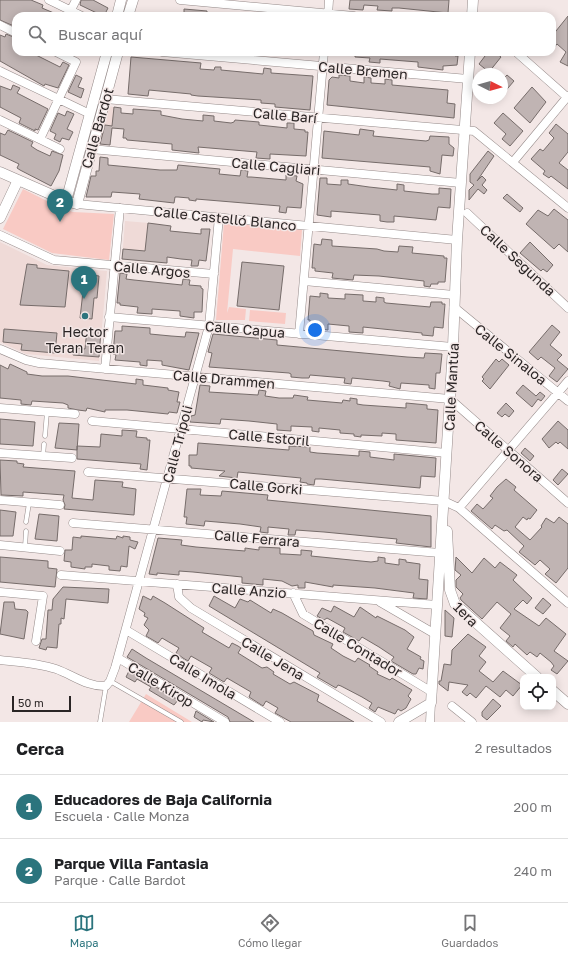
<!DOCTYPE html>
<html lang="es">
<head>
<meta charset="utf-8">
<style>
  :root { --surface:#fff; --page:#f6f6f6; --text:#202124; --muted:#757577; --line:#e0e0e0; --accent:#2b747d }
  body { margin:0; font-family:"Golos Text",sans-serif; background:var(--page); color:var(--text) }
  .controls { position:absolute; right:12px; bottom:12px; display:grid; overflow:hidden; border-radius:8px; box-shadow:0 2px 10px #0003 }
  .controls button { width:36px; height:36px; display:grid; place-items:center; padding:0; border:0; border-bottom:1px solid var(--line); background:var(--surface); color:var(--text); font:20px sans-serif }
  .compass { position:absolute; left:472px; top:68px; width:36px; height:36px; border-radius:50%; background:var(--surface); box-shadow:0 2px 10px #0003; rotate:95deg }
  .scale { position:absolute; left:12px; bottom:10px; width:59px; box-sizing:border-box; padding-left:4px; border:2px solid #2a2525; border-top:0; font-size:11px; line-height:14px; white-space:nowrap; color:#2a2525; -webkit-text-stroke:3px #f3e7e6; paint-order:stroke }
  .you { position:absolute; left:315px; top:330px; width:14px; height:14px; margin:-10px; border:3px solid #fff; border-radius:50%; background:#1a73e8; box-shadow:0 0 0 6px #1a73e833 }
  .badge { display:grid; place-items:center; width:26px; height:26px; border-radius:50%; background:var(--accent); color:#fff; font-size:13px; font-weight:700 }
  .pin { position:absolute; translate:-50% -33px; filter:drop-shadow(0 1px 2px #0008) }
  .pin::after { content:''; position:absolute; top:21px; width:14px; height:12px; background:inherit; clip-path:polygon(0 0,100% 0,50% 100%) }
  .list { margin:0; padding:0; list-style:none }
  h2 { display:flex; justify-content:space-between; align-items:center; height:52px; margin:0; padding:0 16px; font-size:17px }
  h2 small { font-size:13px; font-weight:400; color:var(--muted) }
  .list li { display:grid; grid-template-columns:26px 1fr auto; gap:12px; align-items:center; box-sizing:border-box; height:64px; padding:0 16px; border-top:1px solid var(--line) }
  .list b { display:block; font-size:15px; white-space:nowrap }
  .list p { margin:0; font-size:13px; white-space:nowrap; color:var(--muted) }
  .list em { font-size:13px; font-style:normal; color:var(--muted) }
  .icon { flex:none; width:22px; height:22px; fill:none; stroke:currentColor; stroke-width:2; stroke-linecap:round; stroke-linejoin:round }
  .map { position:relative; flex:none; width:568px; height:722px; overflow:hidden }
  .search { position:absolute; background:var(--surface); box-shadow:0 2px 10px #0003; left:12px; right:12px; top:12px; height:44px; display:flex; align-items:center; gap:10px; box-sizing:border-box; padding:0 14px; border-radius:12px; color:var(--muted); font-size:15px }
  .sheet { height:180px; background:var(--surface) }
  nav { display:flex; justify-content:space-around; align-items:center; box-sizing:border-box; height:56px; border-top:1px solid var(--line); background:var(--surface); font-size:11px; color:var(--muted) }
  nav a { display:grid; justify-items:center; gap:2px }
  nav .on { color:var(--accent) }
  .map>svg:first-child { display:block }
</style>
</head>
<body>
<div class="map">
<svg width="568" height="722" viewBox="0 0 568 722">
  <rect width="100%" height="100%" fill="#f3e7e6"/>
  <path fill="#efdad7" d="M 107,106 L 121,108 L 119,128 L 112,128 L 110,145 L 97,144 Z
    M 125,221 L 161,224 L 157,262 L 122,259 Z
    M 0,242 L 47,265 L 107,271 L 99,361 L 26,354 L 0,342 Z"/>
  <path fill="#f9cac4" d="M 23,189 L 63,209 L 73,212 L 114,214 L 109,260 L 52,253 L 3,229 Z
    M 224,223 L 302,230 L 300,256 L 233,249 L 227,313 L 229,307 L 246,309 L 245,320 L 216,320 Z
    M 250,310 L 286,313 L 285,324 L 249,321 Z
    M 146,694 L 192,722 L 129,722 Z"/>
  <path fill="#c0b4b3" stroke="#766c6a" d="M 0,0 L 31,0 L 43,5 L 42,8 L 61,16 L 16,16 L 16,27 L 0,20 Z
    M 81,0 L 93,0 L 108,8 L 104,16 L 101,15 L 80,5 Z
    M 350,0 L 449,0 L 448,13 L 399,8 L 392,8 L 392,11 L 377,10 L 378,6 L 364,5 L 363,10 L 349,9 Z
    M 184,9 L 207,11 L 207,16 L 184,16 Z
    M 568,16 L 568,66 L 560,62 L 566,52 L 557,44 L 552,50 L 552,36 Z
    M 6,34 L 16,38 L 16,52 L 30,52 L 60,67 L 63,62 L 69,65 L 58,88 L 45,84 L 44,86 L 0,61 L 0,35 L 5,37 Z
    M 355,52 L 443,52 L 455,53 L 455,56 L 458,56 L 457,65 L 443,66 L 443,70 L 418,67 L 418,62 L 405,61 L 380,59 L 380,63 L 369,62 L 370,58 L 355,57 Z
    M 481,52 L 495,52 L 501,57 L 489,72 L 479,64 L 485,56 Z
    M 131,57 L 201,63 L 200,69 L 214,70 L 215,67 L 221,67 L 221,70 L 263,74 L 264,68 L 271,69 L 271,73 L 313,76 L 310,110 L 275,107 L 275,104 L 261,103 L 261,100 L 198,96 L 191,95 L 191,94 L 149,90 L 148,96 L 128,94 Z
    M 76,75 L 82,78 L 78,87 L 84,89 L 81,98 L 68,92 Z
    M 339,75 L 350,76 L 350,81 L 364,83 L 364,77 L 371,78 L 371,83 L 385,84 L 385,79 L 392,80 L 392,85 L 448,90 L 447,103 L 455,104 L 454,118 L 327,105 L 329,80 L 332,77 L 339,78 Z
    M 507,75 L 514,81 L 502,95 L 502,80 Z
    M 13,85 L 20,88 L 17,93 L 48,109 L 38,130 L 35,129 L 35,131 L 19,123 L 21,118 L 0,107 L 0,86 L 11,90 Z
    M 532,87 L 546,102 L 530,123 L 514,108 Z
    M 114,107 L 121,108 L 121,113 L 133,114 L 133,109 L 161,111 L 161,115 L 182,119 L 203,121 L 203,115 L 214,116 L 214,121 L 231,123 L 234,122 L 235,120 L 259,122 L 259,125 L 287,128 L 287,123 L 294,123 L 294,129 L 305,130 L 305,132 L 308,132 L 306,156 L 270,154 L 270,159 L 256,158 L 257,152 L 198,147 L 199,153 L 172,150 L 172,144 L 127,140 L 126,138 L 123,138 L 124,129 L 112,128 L 110,145 L 100,144 L 105,125 L 112,126 Z
    M 67,111 L 74,114 L 67,129 L 73,132 L 69,140 L 62,138 L 60,142 L 54,139 L 56,134 L 50,131 L 58,113 L 65,116 Z
    M 503,113 L 523,131 L 510,146 L 502,139 L 506,134 L 494,123 Z
    M 556,124 L 568,134 L 568,152 L 559,163 L 568,170 L 568,189 L 551,176 L 549,178 L 543,174 L 545,171 L 531,159 L 540,149 L 543,151 L 554,138 L 549,133 Z
    M 360,129 L 374,131 L 373,136 L 426,141 L 429,140 L 430,136 L 449,137 L 449,144 L 454,148 L 453,156 L 442,155 L 440,174 L 430,171 L 430,167 L 322,158 L 324,131 L 359,135 Z
    M 8,130 L 33,142 L 31,146 L 37,150 L 50,156 L 52,151 L 63,155 L 59,171 L 51,186 L 20,170 L 17,168 L 19,164 L 0,155 L 0,133 L 5,135 Z
    M 488,151 L 494,156 L 477,181 L 482,176 L 486,180 L 482,185 L 487,190 L 484,194 L 478,189 L 469,200 L 469,190 L 474,185 L 470,182 L 470,174 Z
    M 100,157 L 108,158 L 108,165 L 160,170 L 177,170 L 178,165 L 220,169 L 219,174 L 240,176 L 241,170 L 248,171 L 247,177 L 251,177 L 286,180 L 286,175 L 297,176 L 296,181 L 303,184 L 301,208 L 287,207 L 286,213 L 279,212 L 280,206 L 196,199 L 196,201 L 189,200 L 189,198 L 178,197 L 175,197 L 174,203 L 139,199 L 140,194 L 112,192 L 111,197 L 86,197 L 91,176 L 96,176 L 96,171 L 99,171 Z
    M 320,178 L 327,178 L 327,184 L 341,185 L 341,180 L 348,180 L 348,184 L 369,187 L 397,190 L 397,184 L 404,185 L 404,191 L 432,194 L 439,194 L 439,188 L 451,189 L 450,208 L 438,207 L 436,220 L 394,216 L 394,222 L 387,222 L 380,221 L 380,215 L 331,211 L 331,217 L 317,215 Z
    M 507,194 L 523,208 L 520,212 L 503,198 Z
    M 554,209 L 568,220 L 568,252 L 559,244 L 554,249 L 526,224 L 538,210 L 548,216 Z
    M 148,223 L 171,226 L 170,231 L 201,234 L 201,229 L 210,229 L 206,261 L 199,260 L 198,266 L 191,266 L 192,260 L 181,259 L 167,257 L 167,263 L 122,259 L 123,249 L 145,251 Z
    M 322,239 L 332,240 L 332,246 L 377,249 L 384,251 L 398,252 L 399,246 L 413,247 L 412,253 L 444,256 L 444,258 L 447,258 L 445,282 L 438,282 L 438,284 L 431,284 L 430,287 L 424,286 L 424,281 L 379,276 L 354,275 L 353,280 L 332,278 L 333,273 L 315,271 L 315,268 L 312,268 L 314,244 L 321,245 Z
    M 530,242 L 553,265 L 547,272 L 543,269 L 541,271 L 520,253 Z
    M 242,262 L 284,266 L 279,310 L 237,306 Z
    M 27,264 L 37,265 L 37,268 L 69,271 L 65,307 L 20,305 Z
    M 120,273 L 127,274 L 126,279 L 134,280 L 182,285 L 183,279 L 190,280 L 189,285 L 201,286 L 201,288 L 203,289 L 202,312 L 194,312 L 194,318 L 180,316 L 180,311 L 152,309 L 152,314 L 137,313 L 138,307 L 120,305 L 120,303 L 117,303 Z
    M 85,274 L 99,276 L 97,298 L 94,298 L 92,319 L 80,318 Z
    M 320,293 L 328,294 L 328,298 L 345,299 L 345,294 L 363,295 L 363,301 L 376,302 L 376,297 L 384,298 L 384,302 L 386,303 L 430,307 L 431,302 L 442,302 L 442,304 L 445,304 L 443,328 L 434,327 L 433,336 L 422,335 L 422,333 L 363,327 L 363,333 L 349,332 L 349,326 L 328,324 L 328,330 L 321,329 L 321,324 L 310,323 L 310,320 L 308,320 L 310,296 L 320,297 Z
    M 552,325 L 560,332 L 550,345 L 562,355 L 557,360 L 568,369 L 557,382 L 549,376 L 555,368 L 541,357 L 538,360 L 529,352 Z
    M 122,326 L 150,328 L 150,334 L 171,336 L 185,337 L 186,332 L 199,333 L 189,370 L 162,365 L 162,361 L 147,360 L 147,366 L 140,365 L 140,362 L 115,360 L 116,355 L 113,354 L 115,331 L 122,331 Z
    M 4,329 L 57,333 L 55,353 L 21,350 L 22,344 L 3,342 Z
    M 87,329 L 101,330 L 99,357 L 73,355 L 73,348 L 85,349 Z
    M 213,334 L 277,340 L 277,345 L 407,357 L 424,358 L 425,353 L 442,354 L 440,373 L 436,373 L 435,389 L 429,388 L 429,385 L 401,383 L 400,389 L 389,386 L 390,382 L 383,381 L 352,378 L 351,384 L 344,383 L 345,378 L 310,375 L 309,378 L 302,378 L 291,377 L 291,374 L 289,373 L 209,367 L 212,353 L 208,352 Z
    M 496,359 L 499,362 L 502,359 L 509,365 L 490,389 L 482,381 L 484,379 L 482,377 Z
    M 10,364 L 27,372 L 27,374 L 42,376 L 68,376 L 136,384 L 136,379 L 143,380 L 143,385 L 168,388 L 168,390 L 179,392 L 177,402 L 180,402 L 177,413 L 169,412 L 168,414 L 127,410 L 105,410 L 105,412 L 87,408 L 86,411 L 78,410 L 68,408 L 68,405 L 63,403 L 32,401 L 31,405 L 21,404 L 21,400 L 0,398 L 0,365 L 8,369 Z
    M 200,385 L 210,386 L 209,392 L 258,395 L 259,390 L 266,391 L 265,396 L 279,398 L 293,398 L 294,395 L 308,397 L 307,400 L 342,403 L 343,400 L 350,401 L 350,398 L 357,399 L 357,404 L 363,405 L 406,408 L 406,403 L 427,405 L 427,409 L 438,410 L 436,443 L 396,440 L 396,434 L 382,433 L 382,436 L 361,435 L 361,437 L 354,436 L 354,434 L 340,433 L 340,430 L 319,428 L 319,432 L 312,431 L 312,427 L 291,426 L 291,431 L 277,430 L 277,424 L 249,421 L 221,419 L 220,424 L 190,422 L 191,416 L 195,415 Z
    M 523,385 L 536,396 L 540,392 L 545,396 L 541,401 L 538,399 L 532,407 L 516,393 Z
    M 506,403 L 514,411 L 509,417 L 505,414 L 502,417 L 497,413 Z
    M 0,419 L 35,422 L 33,446 L 0,444 Z
    M 558,421 L 568,430 L 568,449 L 560,442 L 558,444 L 556,442 L 549,448 L 542,439 Z
    M 59,423 L 79,424 L 77,450 L 55,448 Z
    M 122,430 L 137,431 L 136,437 L 147,438 L 147,440 L 150,440 L 147,470 L 140,469 L 141,464 L 77,459 L 77,446 L 100,447 L 101,434 L 122,436 Z
    M 198,443 L 289,450 L 289,446 L 310,447 L 310,452 L 317,453 L 359,456 L 359,451 L 370,452 L 370,457 L 394,460 L 394,454 L 436,458 L 435,477 L 421,476 L 420,488 L 321,479 L 315,479 L 314,485 L 307,484 L 307,483 L 300,482 L 301,478 L 238,472 L 237,478 L 219,476 L 225,471 L 191,468 L 191,466 L 189,466 L 189,455 L 197,455 Z
    M 525,448 L 534,456 L 530,461 L 521,453 Z
    M 0,460 L 17,461 L 17,463 L 24,464 L 23,467 L 75,471 L 72,498 L 93,500 L 95,480 L 123,482 L 122,487 L 136,489 L 134,515 L 64,509 L 65,505 L 63,500 L 64,495 L 23,492 L 23,496 L 1,495 Z
    M 562,469 L 568,474 L 558,485 L 553,480 Z
    M 506,479 L 516,487 L 514,490 L 537,510 L 530,519 L 528,518 L 527,520 L 523,517 L 515,527 L 530,540 L 542,527 L 541,526 L 546,518 L 554,523 L 559,517 L 568,524 L 568,568 L 556,583 L 545,574 L 550,569 L 540,560 L 535,565 L 519,552 L 524,546 L 507,530 L 504,531 L 495,525 L 492,529 L 471,511 L 477,504 L 483,509 L 493,498 L 490,496 L 497,487 Z
    M 187,489 L 201,489 L 200,495 L 221,496 L 222,491 L 268,495 L 267,500 L 431,516 L 431,547 L 396,543 L 397,539 L 324,532 L 296,530 L 295,535 L 288,535 L 289,529 L 268,527 L 268,533 L 260,532 L 261,527 L 240,524 L 205,521 L 204,526 L 186,524 L 187,517 L 184,517 Z
    M 0,510 L 16,512 L 13,536 L 0,536 Z
    M 39,514 L 59,516 L 57,541 L 35,539 Z
    M 81,536 L 116,539 L 117,536 L 123,538 L 123,536 L 130,537 L 130,540 L 138,542 L 135,549 L 129,546 L 127,567 L 121,566 L 120,571 L 109,570 L 109,566 L 92,564 L 92,567 L 85,567 L 85,569 L 71,567 L 71,562 L 64,561 L 65,550 L 72,550 L 73,537 L 81,538 Z
    M 158,538 L 182,540 L 181,545 L 196,547 L 245,551 L 245,548 L 259,550 L 259,547 L 280,548 L 280,554 L 284,554 L 301,555 L 301,550 L 312,551 L 311,556 L 371,562 L 378,561 L 378,557 L 385,558 L 385,563 L 399,565 L 399,559 L 406,560 L 406,562 L 420,564 L 419,579 L 428,580 L 427,599 L 413,598 L 414,593 L 375,588 L 333,585 L 333,587 L 305,582 L 305,588 L 298,588 L 298,585 L 292,586 L 282,581 L 263,579 L 263,585 L 242,583 L 242,577 L 193,572 L 179,571 L 179,575 L 157,573 L 157,575 L 149,574 Z
    M 0,557 L 48,561 L 48,568 L 57,569 L 55,587 L 0,582 Z
    M 456,557 L 472,573 L 484,558 L 495,568 L 500,562 L 517,575 L 513,580 L 532,598 L 527,604 L 523,600 L 514,609 L 539,626 L 546,618 L 566,634 L 554,651 L 568,661 L 557,674 L 551,670 L 554,666 L 551,662 L 540,653 L 537,657 L 530,652 L 527,655 L 515,644 L 513,647 L 506,641 L 510,636 L 500,628 L 511,614 L 497,602 L 482,619 L 461,600 L 460,598 L 463,594 L 456,587 L 456,580 L 461,575 L 455,570 Z
    M 63,587 L 109,589 L 108,603 L 66,599 L 64,619 L 61,618 L 61,624 L 59,624 L 57,648 L 47,647 L 46,650 L 39,648 L 42,639 L 46,639 L 48,610 L 52,610 L 53,599 Z
    M 143,596 L 151,600 L 153,596 L 165,603 L 204,628 L 202,632 L 229,648 L 232,643 L 238,646 L 241,648 L 238,653 L 262,668 L 267,667 L 274,672 L 273,674 L 290,684 L 294,682 L 319,695 L 317,701 L 354,722 L 291,722 L 275,713 L 278,708 L 266,701 L 263,706 L 249,697 L 251,692 L 227,678 L 224,682 L 209,673 L 212,668 L 191,656 L 188,661 L 183,658 L 176,653 L 179,648 L 162,638 L 158,643 L 146,636 L 149,630 L 144,625 L 148,618 L 144,616 L 145,613 L 139,609 Z
    M 214,596 L 235,608 L 240,599 L 248,602 L 250,600 L 271,613 L 273,609 L 282,613 L 313,631 L 314,635 L 333,644 L 331,648 L 343,656 L 355,662 L 358,658 L 370,665 L 369,666 L 378,672 L 377,674 L 390,680 L 392,678 L 412,690 L 408,696 L 411,699 L 406,708 L 401,711 L 398,709 L 395,714 L 378,707 L 375,712 L 369,708 L 372,703 L 362,697 L 341,686 L 338,685 L 336,688 L 317,677 L 320,673 L 209,606 Z
    M 543,598 L 551,605 L 543,614 L 535,608 Z
    M 4,602 L 14,602 L 15,609 L 26,610 L 28,612 L 24,639 L 0,634 Z
    M 334,606 L 354,617 L 360,607 L 376,618 L 377,616 L 405,630 L 414,637 L 407,649 L 421,657 L 420,659 L 424,661 L 423,669 L 419,668 L 416,674 L 413,674 L 391,661 L 394,657 L 379,647 L 362,637 L 359,641 L 343,632 L 345,628 L 327,618 L 324,620 L 317,616 L 322,608 L 331,612 Z
    M 445,610 L 454,618 L 452,637 L 445,636 Z
    M 468,634 L 486,647 L 479,656 L 486,662 L 479,671 L 493,682 L 503,671 L 522,685 L 513,696 L 506,690 L 500,697 L 486,686 L 476,698 L 470,693 L 467,696 L 462,692 L 468,685 L 449,682 L 448,691 L 439,684 L 439,681 L 441,681 L 444,664 L 451,665 L 452,650 Z
    M 132,649 L 146,658 L 254,722 L 230,722 L 228,717 L 127,657 Z
    M 129,671 L 178,700 L 174,705 L 149,690 L 151,687 L 137,679 L 135,682 L 126,677 Z
    M 493,699 L 501,706 L 487,720 L 482,716 L 482,712 Z
    M 196,711 L 214,722 L 203,720 L 202,722 L 194,717 Z"/>
  <g fill="none" stroke-linecap="round" stroke-linejoin="round">
    <g stroke="#968b8a" stroke-width="5">
      <path id="service" d="M 45,436 L 47,412
        M 43,456 L 44,444
        M 26,522 L 29,503
        M 25,547 L 26,531
        M 110,681 L 181,722
        M 100,722 L 106,686"/>
    </g>
    <g stroke="#968b8a" stroke-width="9">
      <path id="minor" d="M 49,0 L 82,16
        M 180,0 L 354,16
        M 71,10 L 76,0
        M 328,16 L 329,0
        M 0,25 L 16,33
        M 162,52 L 468,79
        M 516,52 L 568,98
        M 0,71 L 90,114
        M 105,99 L 474,131 L 568,208
        M 0,120 L 60,149
        M 40,139 L 76,62 L 56,52
        M 91,149 L 461,183
        M 513,162 L 568,96
        M 77,204 L 457,240
        M 467,213 L 568,308
        M 0,235 L 54,260 L 214,274
        M 304,281 L 454,295
        M 454,307 L 568,401
        M 109,317 L 453,347
        M 299,334 L 324,52
        M 0,349 L 26,360 L 39,363 L 450,399 L 568,503
        M 105,369 L 120,208
        M 0,408 L 75,414
        M 92,421 L 447,453
        M 0,453 L 72,458
        M 88,472 L 444,501 L 459,508 L 568,603
        M 0,500 L 60,505
        M 459,508 L 568,381
        M 73,523 L 440,553
        M 0,545 L 60,551
        M 61,575 L 437,605
        M 177,584 L 179,597 L 191,608 L 381,722
        M 0,592 L 43,596 L 36,641
        M 293,593 L 303,614 L 432,692
        M 380,602 L 435,634
        M 126,630 L 280,722
        M 118,658 L 225,722
        M 0,660 C 19,662 38,663 56,669 C 73,675 87,687 106,686 L 110,681 L 115,668 L 209,326 L 219,217
        M 452,706 L 472,722
        M 430,722 L 431,703"/>
    </g>
    <g stroke="#968b8a" stroke-width="11">
      <path id="tertiary" d="M 117,16 L 121,0
        M 128,16 L 133,0
        M 472,16 L 473,0
        M 0,172 L 66,201 L 77,204 L 118,52
        M 66,201 L 107,52
        M 0,218 L 18,180
        M 447,531 L 450,590 L 455,604 L 537,677
        M 553,691 L 568,704
        M 399,722 L 431,703 L 453,347 L 457,240 L 470,52"/>
    </g>
    <use href="#service" stroke="#fff" stroke-width="4"/>
    <use href="#minor" stroke="#fff" stroke-width="8"/>
    <use href="#tertiary" stroke="#fff" stroke-width="10"/>
  </g>
  <circle fill="#2b747d" stroke="#f3e7e6" stroke-width="1.5" cx="85" cy="316" r="4"/>
  <g text-anchor="middle" dominant-baseline="central" stroke-width="3" stroke-linejoin="round" paint-order="stroke">
    <g font-size="14" fill="#2a2525" stroke="#f3e7e6">
      <text transform="translate(363 70) rotate(5)">Calle Bremen</text>
      <text transform="translate(285 115) rotate(5)">Calle Barí</text>
      <text transform="translate(97 128) rotate(-74)">Calle Bardot</text>
      <text transform="translate(276 166) rotate(5)">Calle Cagliari</text>
      <text transform="translate(225 218) rotate(6)">Calle Castelló Blanco</text>
      <text transform="translate(518 260) rotate(43)">Calle Segunda</text>
      <text transform="translate(152 269) rotate(5)">Calle Argos</text>
      <text transform="translate(245 329) rotate(5)">Calle Capua</text>
      <text transform="translate(511 354) rotate(39)">Calle Sinaloa</text>
      <text transform="translate(224 379) rotate(5)">Calle Drammen</text>
      <text transform="translate(451 387) rotate(-87)">Calle Mantúa</text>
      <text transform="translate(269 437) rotate(5)">Calle Estoril</text>
      <text transform="translate(177 444) rotate(-75)">Calle Trípoli</text>
      <text transform="translate(509 451) rotate(41)">Calle Sonora</text>
      <text transform="translate(266 486) rotate(5)">Calle Gorki</text>
      <text transform="translate(257 538) rotate(5)">Calle Ferrara</text>
      <text transform="translate(249 590) rotate(4)">Calle Anzio</text>
      <text transform="translate(466 614) rotate(45)">1era</text>
      <text transform="translate(358 647) rotate(31)">Calle Contador</text>
      <text transform="translate(273 658) rotate(31)">Calle Jena</text>
      <text transform="translate(203 676) rotate(31)">Calle Imola</text>
      <text transform="translate(161 684) rotate(31)">Calle Kirop</text>
    </g>
    <g font-size="14" fill="#2a2525" stroke="#f3e7e6">
      <text x="85" y="331">Hector<tspan x="85" dy="16">Teran Teran</tspan></text>
    </g>
  </g>
</svg>
<div class="controls">
<button><svg class="icon" aria-label="locate" viewBox="0 0 24 24"><circle cx="12" cy="12" r="6"/><path d="M12 2v4M12 18v4M2 12h4M18 12h4"/></svg></button>
</div>
<svg class="compass" viewBox="-18 -18 36 36"><path d="M0-13l5 13h-10z" fill="#e53935"/><path d="M0 13l5-13h-10z" fill="#757577"/></svg>
<div class="scale">50 m</div>
<div class="you"></div>
<div class="pin badge" style="left:84px;top:299px">1</div>
<div class="pin badge" style="left:60px;top:222px">2</div>
<div class="search"><svg class="icon" aria-label="search" viewBox="0 0 24 24"><circle cx="10" cy="10" r="6"/><path d="M15 15l6 6"/></svg>Buscar aquí</div>
</div>
<section class="sheet">
<h2>Cerca<small>2 resultados</small></h2>
<ul class="list">
<li><span class="badge">1</span><div><b>Educadores de Baja California</b><p>Escuela · Calle Monza</p></div><em>200 m</em></li>
<li><span class="badge">2</span><div><b>Parque Villa Fantasia</b><p>Parque · Calle Bardot</p></div><em>240 m</em></li>
</ul>
</section>
<nav>
<a class="on"><svg class="icon" aria-label="map" viewBox="0 0 24 24"><path d="M3 6l6-2 6 2 6-2v14l-6 2-6-2-6 2zM9 4v14M15 6v14"/></svg>Mapa</a>
<a><svg class="icon" aria-label="directions" viewBox="0 0 24 24"><path d="M12 3l9 9-9 9-9-9zM9 14v-3h6M13 9l2 2-2 2"/></svg>Cómo llegar</a>
<a><svg class="icon" aria-label="saved" viewBox="0 0 24 24"><path d="M7 4h10v16l-5-4-5 4z"/></svg>Guardados</a>
</nav>
</body>
</html>
